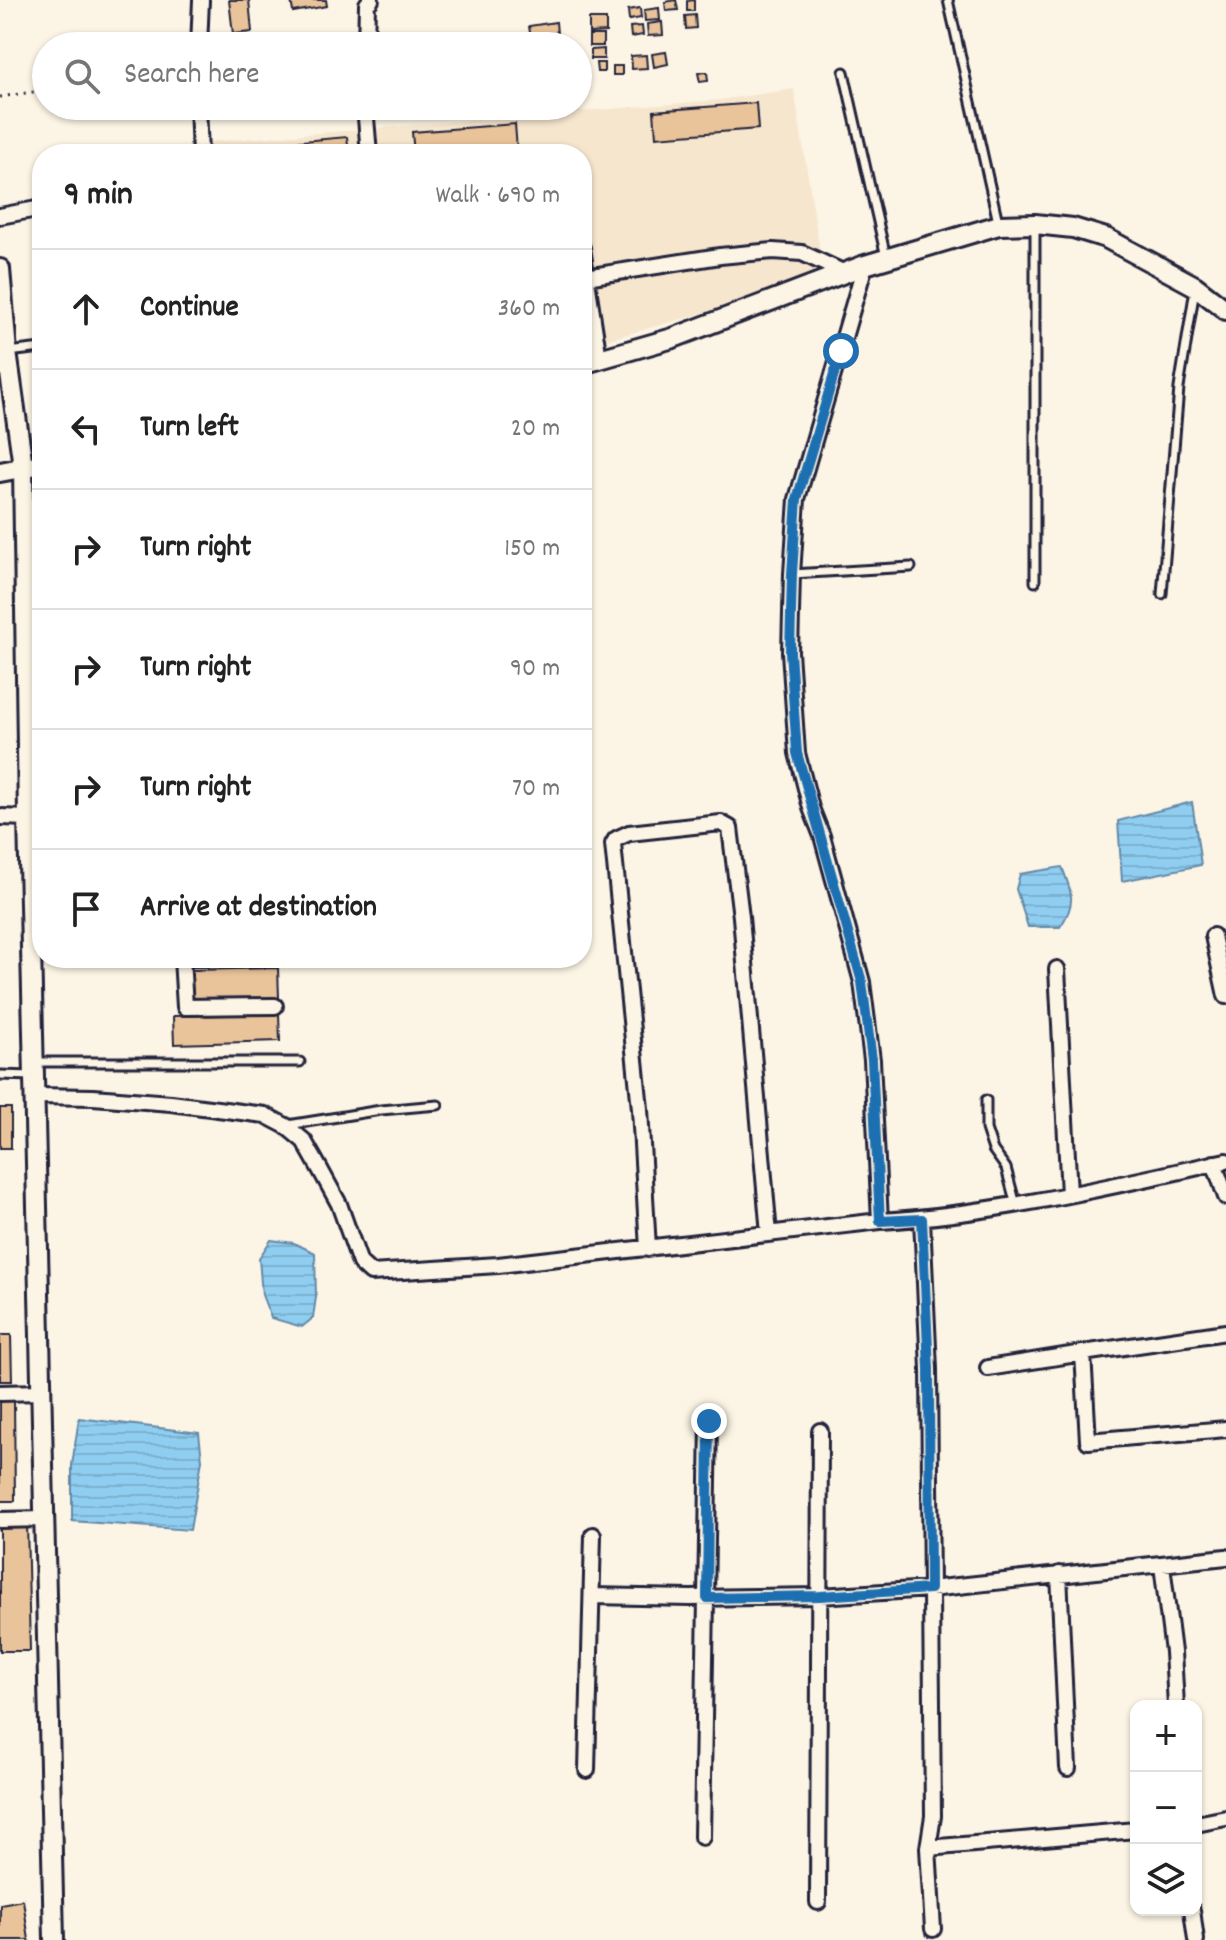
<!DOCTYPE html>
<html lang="en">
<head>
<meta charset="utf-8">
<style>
  :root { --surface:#fff; --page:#f2f2f2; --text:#222; --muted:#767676; --line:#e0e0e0 }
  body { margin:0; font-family:Dekko,sans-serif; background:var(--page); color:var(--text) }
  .controls { position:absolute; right:24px; bottom:24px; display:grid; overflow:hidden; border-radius:16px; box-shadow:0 2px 6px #0004 }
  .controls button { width:72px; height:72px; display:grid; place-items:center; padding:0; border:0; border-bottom:2px solid var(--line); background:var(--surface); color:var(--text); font:40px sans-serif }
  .stop { position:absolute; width:24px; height:24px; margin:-18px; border:6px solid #1f6fb2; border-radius:50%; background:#fff }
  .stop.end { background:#1f6fb2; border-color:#fff; box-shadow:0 2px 8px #0008 }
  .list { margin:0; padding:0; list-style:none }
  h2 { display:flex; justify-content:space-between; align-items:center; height:104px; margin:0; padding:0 32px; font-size:34px }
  h2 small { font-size:26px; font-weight:400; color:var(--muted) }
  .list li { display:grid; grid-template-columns:52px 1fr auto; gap:24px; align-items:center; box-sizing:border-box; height:120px; padding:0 32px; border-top:2px solid var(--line) }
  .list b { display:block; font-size:30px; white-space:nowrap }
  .list em { font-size:26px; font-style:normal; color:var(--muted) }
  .icon { flex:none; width:44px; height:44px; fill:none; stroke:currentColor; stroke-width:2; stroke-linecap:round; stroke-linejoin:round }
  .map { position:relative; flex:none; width:1226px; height:1940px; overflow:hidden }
  .search { position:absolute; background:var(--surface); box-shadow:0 2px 6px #0004; left:32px; top:32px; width:560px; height:88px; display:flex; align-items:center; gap:20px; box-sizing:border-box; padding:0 28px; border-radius:44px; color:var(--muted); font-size:30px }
  .panel { position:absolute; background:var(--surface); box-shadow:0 2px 6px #0004; left:32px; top:144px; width:560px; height:824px; border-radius:32px }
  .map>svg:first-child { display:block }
</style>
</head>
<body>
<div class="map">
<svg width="1226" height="1940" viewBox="0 0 1226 1940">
  <defs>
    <pattern id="water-rules" width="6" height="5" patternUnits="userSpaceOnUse" patternTransform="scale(2)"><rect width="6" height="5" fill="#90cef1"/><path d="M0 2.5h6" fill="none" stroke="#7cb1d0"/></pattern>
  </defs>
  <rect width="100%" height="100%" fill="#fcf5e5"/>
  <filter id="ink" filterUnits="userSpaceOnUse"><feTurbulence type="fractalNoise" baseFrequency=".0125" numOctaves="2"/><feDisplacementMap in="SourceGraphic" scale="16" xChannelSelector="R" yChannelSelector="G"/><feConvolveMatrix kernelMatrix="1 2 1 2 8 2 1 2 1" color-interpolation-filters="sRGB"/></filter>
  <g filter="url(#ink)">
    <path fill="#f6e6ce" d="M 794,89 L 823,270 L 775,293 L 582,347 L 582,154 L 207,154 L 208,142 L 719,100 Z"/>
    <path fill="url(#water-rules)" stroke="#6489a8" stroke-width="2" d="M 1192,802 L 1201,865 L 1122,881 L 1118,821 Z
      M 1062,867 C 1072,893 1077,903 1060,927 L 1028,927 L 1016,889 L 1020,874 Z
      M 271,1240 L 294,1243 L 315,1253 L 316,1297 L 313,1318 L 302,1327 L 271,1318 L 262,1295 L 259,1258 Z
      M 79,1418 L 199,1433 L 202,1460 L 190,1530 L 72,1521 L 72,1465 Z"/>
    <path fill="#e9c399" stroke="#22223b" stroke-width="2" d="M 229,0 L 249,0 L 252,32 L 233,34 Z
      M 291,0 L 326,0 L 327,6 L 293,12 Z
      M 676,0 L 678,10 L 666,11 L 665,2 Z
      M 694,0 L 694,11 L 687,11 L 687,1 Z
      M 640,8 L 641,18 L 629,20 L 628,10 Z
      M 659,8 L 660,20 L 645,21 L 644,10 Z
      M 695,15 L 696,28 L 686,29 L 685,16 Z
      M 589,19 L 606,19 L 606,32 L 589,33 Z
      M 556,22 L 558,45 L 532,46 L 529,26 Z
      M 662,22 L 663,35 L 648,36 L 647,24 Z
      M 642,26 L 643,35 L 631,37 L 630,27 Z
      M 589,35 L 603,35 L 603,46 L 589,46 Z
      M 604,49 L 604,59 L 591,59 L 591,50 Z
      M 666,52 L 668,64 L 654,67 L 652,54 Z
      M 646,55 L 647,68 L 632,69 L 631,56 Z
      M 596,63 L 604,63 L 604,72 L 597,72 Z
      M 613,66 L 622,66 L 622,75 L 613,75 Z
      M 707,72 L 708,81 L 700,82 L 698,73 Z
      M 756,103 L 758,129 L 656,137 L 654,111 Z
      M 515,124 L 517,150 L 465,154 L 414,154 L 412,132 Z
      M 347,137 L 349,154 L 233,154 L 233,147 Z
      M 191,958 L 278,958 L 278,966 L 191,967 Z
      M 281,958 L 422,958 L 423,962 L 282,966 Z
      M 426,958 L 463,958 L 463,960 L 426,961 Z
      M 278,968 L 279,998 L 192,999 L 191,970 Z
      M 279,1014 L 280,1041 L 174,1044 L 173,1016 Z
      M 0,1108 L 11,1108 L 11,1148 L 0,1148 Z
      M 0,1335 L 11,1335 L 12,1381 L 0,1381 Z
      M 0,1399 L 14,1399 L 15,1501 L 0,1501 Z
      M 27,1522 L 30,1651 L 0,1651 L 0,1523 Z
      M 23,1900 L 29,1940 L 0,1940 L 0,1904 Z"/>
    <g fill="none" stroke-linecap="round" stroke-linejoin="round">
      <g stroke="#22223b" stroke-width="13">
        <path id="service" d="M 948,0 L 998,222
          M 844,72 L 886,257
          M 8,352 L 42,348
          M 792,574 L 911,567
          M 1035,582 L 1035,226
          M 1162,594 L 1179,388 L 1195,289
          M 36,1062 L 300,1062
          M 0,1075 L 32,1076
          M 986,1100 L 986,1129 L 993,1150 L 1006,1168 L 1016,1205
          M 288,1125 L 381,1110 L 438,1105"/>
      </g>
      <g stroke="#22223b" stroke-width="20">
        <path id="minor" d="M 199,46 L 201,0
          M 366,46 L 367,4 L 371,0
          M 198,106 L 200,154
          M 365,106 L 369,154
          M 0,216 L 42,208
          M 582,248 L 599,359
          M 865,265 L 797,499 L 792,574 L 790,652 L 797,753 L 811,808 L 822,836 L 862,982 L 872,1060 L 880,1221
          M 586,277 L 720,256 L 773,251 L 802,253 L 845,273
          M 0,817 L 28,818
          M 1213,936 L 1226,996
          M 182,958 L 185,1007 L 275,1006
          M 1057,969 L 1069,1194
          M 35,1096 L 93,1097 L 171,1103 L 265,1115 L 286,1126 L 304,1141 L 321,1171 L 339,1204 L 360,1263 L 371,1273 L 498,1265 L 880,1221 C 997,1214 1112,1186 1226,1161
          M 1214,1163 L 1226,1197
          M 922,1219 L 929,1369 L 933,1816 L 928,1848 L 933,1929
          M 648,1249 L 640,1109 L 613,844 L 616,839 L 629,833 L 721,823 L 730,828 L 741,917 L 769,1234
          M 1083,1353 L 1226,1332
          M 988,1368 L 1083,1353 L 1088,1441 L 1226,1429
          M 0,1393 L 42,1392
          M 0,1520 L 45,1519
          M 1162,1565 L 1173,1652 L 1176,1706
          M 1059,1574 L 1068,1768
          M 592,1596 L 690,1598 L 820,1596 L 930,1589 L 1226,1557
          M 587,1770 L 593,1535
          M 1196,1824 L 1226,1818
          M 702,1837 L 709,1421
          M 928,1848 L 1136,1830
          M 818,1902 L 820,1431
          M 1192,1910 L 1196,1940"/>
      </g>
      <g stroke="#22223b" stroke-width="24">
        <path id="tertiary" d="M 0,269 L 7,352 L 23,466 L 28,818 L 54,1940
          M 582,364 L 673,338 L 865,265 L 999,225 L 1035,224 L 1073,228 L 1106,238 L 1195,286 L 1226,310
          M 0,472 L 42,464"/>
      </g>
      <path stroke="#22223b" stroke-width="3" stroke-dasharray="2 6" stroke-linecap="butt" d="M 0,97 L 46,90"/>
      <use href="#service" stroke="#fcf5e5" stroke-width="7"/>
      <use href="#minor" stroke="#fcf5e5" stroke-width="14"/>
      <use href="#tertiary" stroke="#fcf5e5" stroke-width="18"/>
    </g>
  </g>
  <g fill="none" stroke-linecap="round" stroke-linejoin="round" filter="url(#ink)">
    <path stroke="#1f6fb2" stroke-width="10" d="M 709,1421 L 707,1598 L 820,1596 L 930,1589 L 929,1369 L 922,1219 L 880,1221 L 872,1060 L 862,982 L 797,753 L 790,652 L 792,574 L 797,499 L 841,351"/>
  </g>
</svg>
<div class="controls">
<button>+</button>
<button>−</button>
<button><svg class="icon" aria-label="layers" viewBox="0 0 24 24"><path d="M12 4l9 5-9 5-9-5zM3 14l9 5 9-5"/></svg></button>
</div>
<div class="stop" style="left:841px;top:351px"></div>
<div class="stop end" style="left:709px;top:1421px"></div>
<div class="search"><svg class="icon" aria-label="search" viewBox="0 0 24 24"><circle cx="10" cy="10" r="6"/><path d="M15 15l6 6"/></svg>Search here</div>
<section class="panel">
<h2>9 min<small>Walk · 690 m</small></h2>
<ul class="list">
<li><svg class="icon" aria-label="ahead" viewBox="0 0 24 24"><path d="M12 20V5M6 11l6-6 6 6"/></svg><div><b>Continue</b></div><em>360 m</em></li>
<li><svg class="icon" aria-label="left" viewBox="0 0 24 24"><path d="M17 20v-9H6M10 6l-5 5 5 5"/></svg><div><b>Turn left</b></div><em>20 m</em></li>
<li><svg class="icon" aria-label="right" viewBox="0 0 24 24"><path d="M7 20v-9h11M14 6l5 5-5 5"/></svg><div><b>Turn right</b></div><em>150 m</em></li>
<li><svg class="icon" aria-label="right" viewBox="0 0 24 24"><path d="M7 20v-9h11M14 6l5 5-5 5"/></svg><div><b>Turn right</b></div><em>90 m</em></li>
<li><svg class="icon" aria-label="right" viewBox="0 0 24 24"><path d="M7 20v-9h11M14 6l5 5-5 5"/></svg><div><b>Turn right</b></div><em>70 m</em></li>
<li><svg class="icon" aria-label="arrive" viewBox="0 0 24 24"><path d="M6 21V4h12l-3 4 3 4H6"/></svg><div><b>Arrive at destination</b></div></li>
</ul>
</section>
</div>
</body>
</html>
